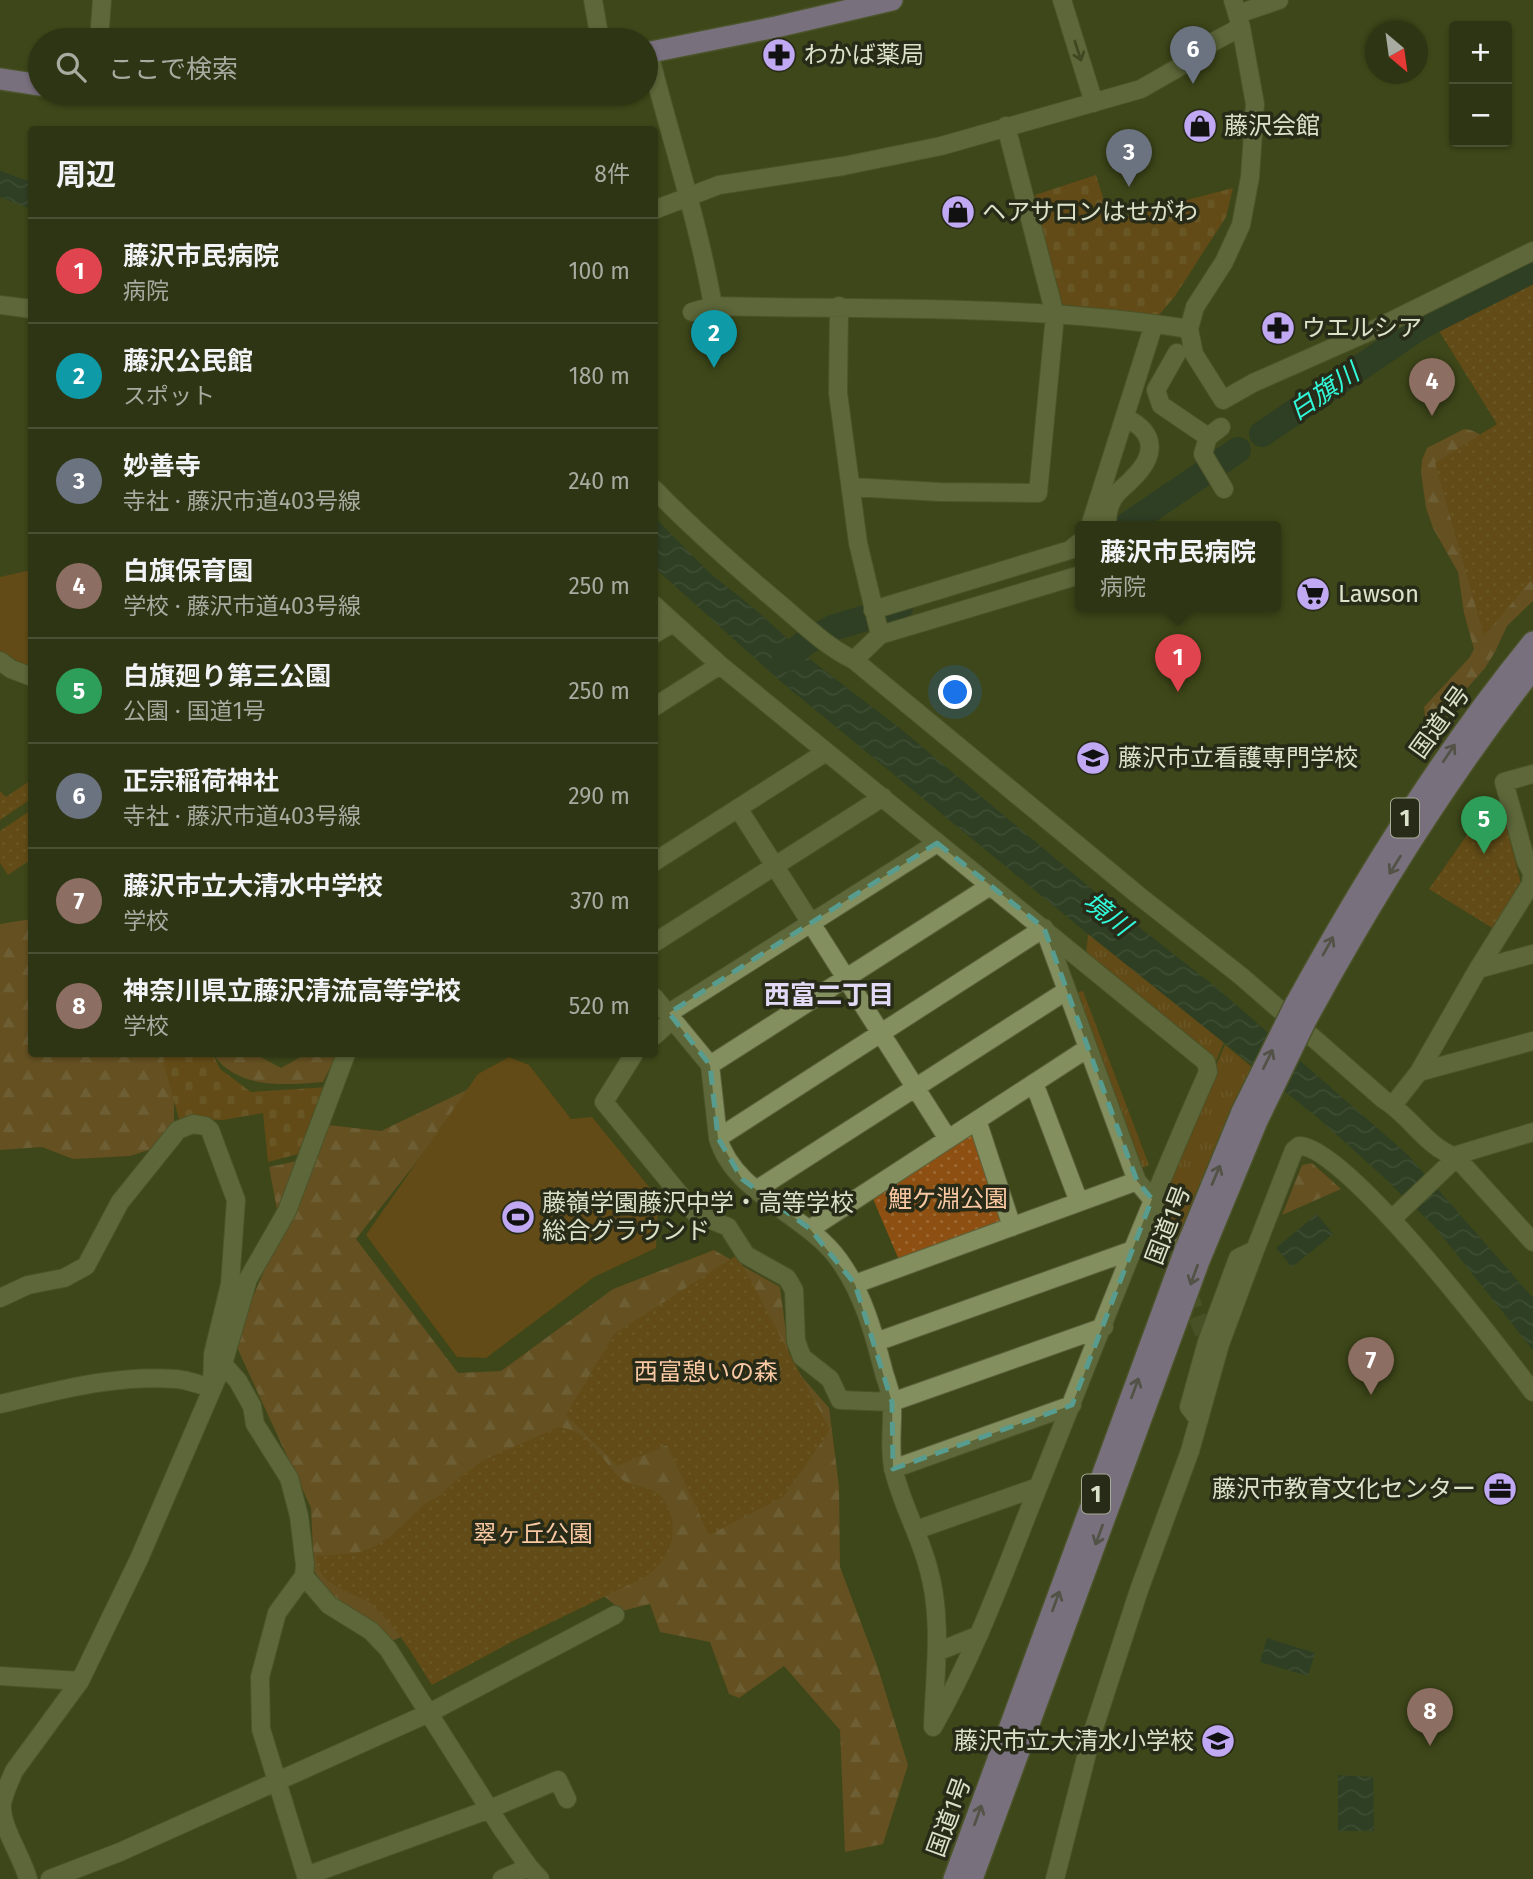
<!DOCTYPE html>
<html lang="ja">
<head>
<meta charset="utf-8">
<style>
  :root { --surface:#2e3514; --page:#363d1d; --text:#f1f3f6; --muted:#a7aba0; --line:#495034; --accent:#95b2f1 }
  body { margin:0; font-family:"Fira Sans","Noto Sans JP",sans-serif; background:var(--page); color:var(--text) }
  .controls { position:absolute; right:21px; top:21px; display:grid; overflow:hidden; border-radius:7px; box-shadow:0 2px 5px #0004 }
  .controls button { width:63px; height:63px; display:grid; place-items:center; padding:0; border:0; border-bottom:2px solid var(--line); background:var(--surface); color:var(--text); font:35px sans-serif }
  .compass { position:absolute; left:1365px; top:21px; width:63px; height:63px; border-radius:50%; background:var(--surface); box-shadow:0 2px 5px #0004; rotate:151deg }
  .you { position:absolute; left:956px; top:693px; width:24px; height:24px; margin:-18px; border:5px solid #fff; border-radius:50%; background:#1a73e8; box-shadow:0 0 0 10px #1a73e833 }
  .badge { display:grid; place-items:center; width:46px; height:46px; border-radius:50%; background:var(--accent); color:#fff; font-size:23px; font-weight:700 }
  .pin { position:absolute; translate:-50% -58px; filter:drop-shadow(0 2px 4px #0008) }
  .pin::after { content:''; position:absolute; top:37px; width:24px; height:21px; background:inherit; clip-path:polygon(0 0,100% 0,50% 100%) }
  .popup { position:absolute; left:1075px; top:521px; width:206px; height:91px; box-sizing:border-box; display:grid; place-content:center; border-radius:7px; background:var(--surface); filter:drop-shadow(0 2px 5px #0005); font-size:23px; white-space:nowrap; color:var(--muted) }
  .popup b { font-size:26px; color:var(--text) }
  .popup::after { content:''; position:absolute; left:50%; top:100%; margin-left:-14px; border:14px solid transparent; border-top-color:var(--surface) }
  .list { margin:0; padding:0; list-style:none }
  h2 { display:flex; justify-content:space-between; align-items:center; height:91px; margin:0; padding:0 28px; font-size:30px }
  h2 small { font-size:23px; font-weight:400; color:var(--muted) }
  .list li { display:grid; grid-template-columns:46px 1fr auto; gap:21px; align-items:center; box-sizing:border-box; height:105px; padding:0 28px; border-top:2px solid var(--line) }
  .list b { display:block; font-size:26px; white-space:nowrap }
  .list p { margin:0; font-size:23px; white-space:nowrap; color:var(--muted) }
  .list em { font-size:23px; font-style:normal; color:var(--muted) }
  .icon { flex:none; width:38px; height:38px; fill:none; stroke:currentColor; stroke-width:2; stroke-linecap:round; stroke-linejoin:round }
  .map { position:relative; flex:none; width:1533px; height:1879px; overflow:hidden }
  .search { position:absolute; background:var(--surface); box-shadow:0 2px 5px #0004; left:28px; top:28px; width:630px; height:77px; display:flex; align-items:center; gap:18px; box-sizing:border-box; padding:0 24px; border-radius:38px; color:var(--muted); font-size:26px }
  .panel { position:absolute; background:var(--surface); box-shadow:0 2px 5px #0004; left:28px; top:126px; width:630px; height:931px; border-radius:7px }
  .map>svg:first-child { display:block }
</style>
</head>
<body>
<div class="map">
<svg width="1533" height="1879" viewBox="0 0 1533 1879">
  <defs>
    <pattern id="grass-tufts" width="24" height="20" patternUnits="userSpaceOnUse" patternTransform="scale(1.75)"><rect width="24" height="20" fill="#8e5012"/><path d="M3 7l-1-3M5 7V3M7 7l1-3M15 17l-1-3M17 17v-4M19 17l1-3" fill="none" stroke="#9d6933"/></pattern>
    <pattern id="forest-firs" width="22" height="20" patternUnits="userSpaceOnUse" patternTransform="scale(1.75)"><rect width="22" height="20" fill="#935b2b"/><path d="M5 1l3.5 6h-7zM16 11l3.5 6h-7z" fill="#a67a52"/></pattern>
    <pattern id="cemetery-stones" width="16" height="16" patternUnits="userSpaceOnUse" patternTransform="scale(1.75)"><rect width="16" height="16" fill="#8e5012"/><path d="M2 7V4a2 2 0 0 1 4 0v3zM10 15v-3a2 2 0 0 1 4 0v3z" fill="#9d6933"/></pattern>
    <pattern id="park-dots" width="8" height="8" patternUnits="userSpaceOnUse" patternTransform="scale(1.75)"><rect width="8" height="8" fill="#8e5012"/><path d="M2 2h.1M6 6h.1" fill="none" stroke="#9d6933" stroke-width="1.8" stroke-linecap="round"/></pattern>
    <pattern id="water-waves" width="16" height="10" patternUnits="userSpaceOnUse" patternTransform="scale(1.75)"><rect width="16" height="10" fill="#1d3631"/><path d="M0 5q4-4 8 0t8 0" fill="none" stroke="#3d534e"/></pattern>
  </defs>
  <rect width="100%" height="100%" fill="#3e471a"/>
  <path fill="url(#grass-tufts)" d="M 1088,934 L 1224,1042 L 1216,1061 L 1086,955 Z
    M 1083,991 L 1149,1165 L 1137,1170 L 1072,994 Z
    M 1225,1045 L 1253,1068 L 1173,1249 L 1155,1202 Z"/>
  <path fill="url(#forest-firs)" d="M 1464,429 C 1487,429 1518,474 1533,491 L 1533,601 L 1507,626 L 1495,652 L 1485,668 L 1440,719 L 1433,721 L 1425,716 L 1424,707 L 1470,657 L 1474,649 L 1464,613 L 1458,572 L 1433,528 L 1426,508 L 1421,472 L 1422,460 L 1427,448 Z
    M 31,919 L 32,1054 L 167,1054 L 174,1086 L 174,1130 L 155,1148 L 130,1156 L 73,1159 L 42,1147 L 0,1150 L 0,924 Z
    M 213,1054 L 255,1054 L 281,1068 L 306,1054 L 337,1054 L 323,1082 C 285,1085 238,1090 213,1054 Z
    M 477,1085 L 356,1239 L 458,1373 L 501,1371 L 613,1289 L 714,1250 L 780,1287 L 790,1363 L 829,1408 L 839,1486 L 840,1567 L 877,1665 L 908,1765 L 883,1844 L 845,1852 L 840,1730 L 784,1666 L 739,1698 L 729,1694 L 710,1642 L 660,1632 L 650,1604 L 622,1611 L 598,1591 L 425,1626 L 392,1641 L 358,1612 L 334,1600 L 314,1571 L 311,1508 L 234,1341 L 281,1231 L 269,1167 L 297,1161 L 328,1125 L 381,1131 Z
    M 1312,1163 L 1341,1189 L 1282,1215 L 1302,1165 Z"/>
  <path fill="url(#cemetery-stones)" d="M 1096,175 L 1109,217 L 1129,215 L 1233,188 L 1226,217 L 1175,296 L 1159,315 L 1057,304 L 1035,195 Z
    M 161,1054 L 213,1054 L 220,1069 L 251,1092 L 328,1087 L 298,1154 L 268,1162 L 263,1113 L 223,1120 L 179,1119 Z"/>
  <path fill="url(#park-dots)" d="M 1533,278 L 1533,578 L 1484,636 L 1435,463 L 1497,424 L 1439,331 Z
    M 31,780 L 31,799 L 0,820 L 0,791 L 6,797 Z
    M 31,810 L 31,869 L 27,862 L 8,875 L 0,863 L 0,831 Z
    M 1484,811 L 1506,824 L 1521,883 L 1494,929 L 1429,889 Z
    M 974,1128 L 1005,1222 L 902,1267 L 871,1194 Z
    M 737,1255 L 830,1430 L 783,1497 L 709,1535 L 667,1445 L 618,1466 L 566,1415 L 614,1334 Z
    M 559,1427 C 592,1432 598,1456 619,1477 C 629,1487 642,1484 654,1491 C 663,1496 667,1503 670,1512 C 678,1539 668,1561 645,1577 L 517,1639 L 432,1685 C 414,1657 396,1624 369,1603 C 347,1588 319,1588 316,1556 L 356,1553 L 374,1547 L 392,1535 L 426,1503 L 441,1495 L 455,1481 L 483,1460 Z"/>
  <path fill="#8e5012" d="M 31,570 L 31,669 L 0,651 L 0,577 Z
    M 509,1057 L 529,1065 L 571,1119 L 592,1117 L 658,1198 L 656,1248 L 594,1277 L 486,1358 L 457,1357 L 366,1235 L 478,1074 Z"/>
  <path fill="url(#water-waves)" d="M 0,171 L 31,182 L 31,209 L 0,197 Z
    M 655,518 L 712,575 L 756,610 L 811,660 L 902,730 L 1106,901 L 1218,989 L 1407,1154 L 1533,1298 L 1533,1350 L 1435,1227 L 1378,1172 L 1318,1118 L 1088,934 L 780,681 L 655,568 Z
    M 1317,1214 L 1333,1234 L 1292,1267 L 1276,1248 Z
    M 1267,1638 L 1315,1653 L 1308,1676 L 1260,1662 Z
    M 1338,1775 L 1373,1777 L 1374,1831 L 1338,1831 Z"/>
  <g fill="none" stroke-linecap="round" stroke-linejoin="round">
    <path stroke="#1d3631" stroke-width="26" d="M 1262,434 L 1420,327 L 1533,270
      M 1126,526 L 1238,450
      M 785,659 L 805,643 L 832,628 L 900,608"/>
    <path stroke="#565e34" stroke-width="18" stroke-dasharray="18 9" stroke-linecap="butt" d="M 1168,1241 L 1207,1342"/>
    <g stroke="#5c633d" stroke-width="20">
      <path id="minor" d="M 593,0 L 600,40
        M 1062,0 L 1094,103
        M 1233,0 L 1241,27 L 1255,104 L 1250,177 L 1241,225 L 1224,262 L 1195,307 L 1189,329 L 1194,354 L 1223,400 L 1253,383 L 1375,329 L 1533,251
        M 1238,14 L 1279,0
        M 99,40 L 102,0
        M 649,53 C 670,137 698,219 713,306 C 872,310 1032,304 1189,329
        M 654,210 L 719,185 L 843,166 L 941,146 L 1141,89 L 1181,66 L 1213,42 L 1241,27
        M 0,305 L 32,309
        M 839,306 L 838,393 L 858,543 L 880,635
        M 692,312 L 713,306
        M 1177,353 L 1156,390 L 1161,405 L 1208,437
        M 1221,427 L 1208,437 L 1203,454 L 1224,489
        M 852,487 L 940,492 L 1038,493 L 1055,315 L 1006,126
        M 654,489 C 694,530 737,568 781,605 C 804,625 827,647 854,660 L 1138,895 L 1241,976 L 1280,1010
        M 1090,526 L 1154,324
        M 1107,526 C 1107,517 1108,507 1113,499 C 1118,490 1126,486 1132,479 C 1156,456 1157,433 1126,418
        M 654,605 L 720,665 L 1206,1062 L 1208,1072 C 1147,1209 1093,1350 1037,1490 C 1005,1570 976,1652 933,1727
        M 873,610 L 1070,550 L 1080,542
        M 654,634 L 673,623
        M 854,660 L 880,635 L 1080,575
        M 0,661 L 11,669 L 32,677
        M 654,707 L 720,665
        M 738,808 L 948,1139
        M 654,862 L 826,752
        M 654,943 L 883,797
        M 1478,969 L 1533,954
        M 654,997 L 710,1065 L 718,1138 C 734,1194 806,1214 839,1260 C 863,1293 874,1334 884,1373 C 887,1382 891,1393 892,1403 C 893,1425 889,1445 893,1467 C 900,1501 919,1533 928,1567 C 943,1618 935,1672 933,1725
        M 669,1013 L 937,843
        M 1310,1035 L 1383,1099 C 1410,1115 1426,1147 1456,1157 L 1533,1242
        M 654,1036 L 673,1019
        M 634,1054 L 604,1102 L 695,1213 L 728,1227 L 746,1255 L 787,1278 L 794,1290 L 796,1341 L 802,1357 L 830,1379 L 840,1400 L 892,1402 L 1104,1327
        M 710,1065 L 990,886
        M 1419,1072 L 1533,1041
        M 1034,1083 L 1079,1202
        M 1393,1105 L 1419,1072 L 1478,969 L 1531,884 L 1532,873 L 1526,861 L 1504,782 L 1533,774
        M 977,1120 L 1012,1227
        M 718,1138 L 1044,928 L 1137,1181 L 1152,1199 L 1168,1241
        M 756,1190 L 1066,991
        M 1392,1219 L 1460,1154 L 1533,1132
        M 810,1229 L 1088,1048
        M 855,1284 L 1137,1181
        M 0,1298 L 28,1285 L 64,1278 L 86,1266 L 120,1202 L 178,1130 L 193,1124 L 205,1126 L 210,1130 L 236,1200 L 230,1284 L 213,1354 L 212,1388 C 200,1385 188,1380 176,1379 C 116,1374 57,1391 0,1404
        M 876,1342 L 1133,1250
        M 223,1364 L 238,1381 L 252,1406 L 255,1424 L 289,1478 L 299,1516 L 305,1565 L 304,1576 L 329,1605 L 371,1631 L 388,1649 L 502,1829 L 529,1867 L 540,1879
        M 1199,1420 L 1189,1407 L 1207,1342 L 1238,1258 L 1255,1250
        M 893,1469 L 1072,1405
        M 916,1530 L 1038,1487
        M 304,1576 L 277,1613 L 260,1677 L 261,1729 L 307,1879
        M 937,1652 L 979,1635
        M 0,1676 L 80,1681
        M 306,1876 L 490,1809 L 558,1780 L 567,1799
        M 28,1879 C 22,1856 0,1826 2,1804 C 4,1792 10,1781 14,1771 L 80,1681 L 139,1559 L 223,1364 L 248,1279 L 287,1211 L 346,1054
        M 50,1879 L 120,1852 L 429,1713 L 615,1615
        M 502,1879 L 529,1867
        M 1055,1879 L 1092,1734 L 1139,1590 L 1190,1451 L 1220,1344 L 1255,1250 L 1294,1150 L 1299,1146 C 1345,1144 1501,1350 1533,1392"/>
    </g>
    <g stroke="#5c633d" stroke-width="24">
      <path id="highway" d="M 646,53 L 776,27 L 892,0
        M 0,79 L 40,85
        M 1295,1005 C 1365,878 1441,755 1533,642
        M 1306,1020 C 1373,897 1446,779 1533,669
        M 954,1879 L 1184,1253 L 1242,1112
        M 972,1879 L 1199,1261 L 1257,1121"/>
    </g>
    <use href="#minor" stroke="#848f60" stroke-width="18"/>
    <use href="#highway" stroke="#c0a3f9" stroke-width="21"/>
    <g stroke="#5c633d" stroke-width="24" stroke-linecap="butt">
      <path id="highway-bridge" d="M 1242,1112 L 1295,1005
        M 1257,1121 L 1306,1020"/>
    </g>
    <use href="#highway-bridge" stroke="#c0a3f9" stroke-width="21"/>
  </g>
  <defs><path id="oneway-shaft" d="M-6 0H5M1.5-3L5.5 0L1.5 3" fill="none" stroke-width="1.6" stroke-linecap="round" stroke-linejoin="round" transform="scale(1.75)"/></defs>
  <use stroke="#43492e" href="#oneway-shaft" transform="translate(1078 51) rotate(72)"/>
  <g stroke="#6c617d">
    <use href="#oneway-shaft" transform="translate(1449 753) rotate(-56)"/>
    <use href="#oneway-shaft" transform="translate(1395 865) rotate(122)"/>
    <use href="#oneway-shaft" transform="translate(1328 946) rotate(-61)"/>
    <use href="#oneway-shaft" transform="translate(1268 1059) rotate(-64)"/>
    <use href="#oneway-shaft" transform="translate(1216 1175) rotate(-67)"/>
    <use href="#oneway-shaft" transform="translate(1194 1275) rotate(110)"/>
    <use href="#oneway-shaft" transform="translate(1135 1388) rotate(-70)"/>
    <use href="#oneway-shaft" transform="translate(1099 1535) rotate(110)"/>
    <use href="#oneway-shaft" transform="translate(1056 1601) rotate(-70)"/>
    <use href="#oneway-shaft" transform="translate(978 1815) rotate(-70)"/>
  </g>
  <path d="M0 0H1533V1879H0ZM 937,843 L 1044,928 L 1137,1181 L 1152,1199 L 1072,1405 L 893,1469 L 892,1402 L 855,1284 L 810,1229 L 742,1179 L 718,1138 L 710,1065 L 669,1013 Z" fill="#3e471a" fill-opacity=".55" fill-rule="evenodd"/>
  <path fill="none" stroke="#579c8e" stroke-width="5" stroke-dasharray="14 9" stroke-linejoin="round" d="M 937,843 L 1044,928 L 1137,1181 L 1152,1199 L 1072,1405 L 893,1469 L 892,1402 L 855,1284 L 810,1229 L 742,1179 L 718,1138 L 710,1065 L 669,1013 Z"/>
  <defs>
    <g id="pharmacy-disc" transform="scale(1.75)"><circle r="9.5" fill="#c1a8f3" stroke="#272b18"/><path d="M-2-6h4v4h4v4h-4v4h-4v-4h-4v-4h4Z" fill="#111"/></g>
    <g id="shop-disc" transform="scale(1.75)"><circle r="9.5" fill="#c1a8f3" stroke="#272b18"/><path d="M-5-2.5h2.3a2.7 3.5 0 0 1 5.4 0H5L5.5 6h-11ZM-1.5-2.5h3a1.5 2.3 0 0 0-3 0Z" fill="#111"/></g>
    <g id="supermarket-disc" transform="scale(1.75)"><circle r="9.5" fill="#c1a8f3" stroke="#272b18"/><path d="M-6-5.5h2.5l.6 2H6L4.5 2H-2.5L-4.4-4H-6ZM-1.5 3.2a1.3 1.3 0 1 0 .1 0ZM3 3.2a1.3 1.3 0 1 0 .1 0Z" fill="#111"/></g>
    <g id="university-disc" transform="scale(1.75)"><circle r="9.5" fill="#c1a8f3" stroke="#272b18"/><path d="M0-5L7-2L0 1L-7-2ZM-4 1L0 2.5L4 1V4Q0 6-4 4Z" fill="#111"/></g>
    <g id="stadium-disc" transform="scale(1.75)"><circle r="9.5" fill="#c1a8f3" stroke="#272b18"/><path d="M0-5a6.5 5 0 1 0 0 10a6.5 5 0 1 0 0-10ZM-3.5-1.8h7v3.6h-7Z" fill="#111"/></g>
    <g id="office-disc" transform="scale(1.75)"><circle r="9.5" fill="#c1a8f3" stroke="#272b18"/><path d="M-6-3h4V-5.5h4V-3h4V5H-6ZM-1-4.5V-3h2v-1.5ZM-6 0V1H6V0Z" fill="#111"/></g>
    <g id="school-disc" transform="scale(1.75)"><circle r="9.5" fill="#c1a8f3" stroke="#272b18"/><path d="M0-5L7-2L0 1L-7-2ZM-4 1L0 2.5L4 1V4Q0 6-4 4Z" fill="#111"/></g>
  </defs>
  <g fill-rule="evenodd">
    <use href="#pharmacy-disc" x="779" y="55"/>
    <use href="#shop-disc" x="1200" y="126"/>
    <use href="#shop-disc" x="958" y="212"/>
    <use href="#pharmacy-disc" x="1278" y="328"/>
    <use href="#supermarket-disc" x="1313" y="594"/>
    <use href="#university-disc" x="1093" y="758"/>
    <use href="#stadium-disc" x="518" y="1217"/>
    <use href="#office-disc" x="1500" y="1489"/>
    <use href="#school-disc" x="1218" y="1741"/>
  </g>
  <g text-anchor="middle" dominant-baseline="central" stroke-width="7" stroke-linejoin="round" paint-order="stroke">
    <g fill="#272b18" stroke="#a6ab95" stroke-width="2">
      <rect x="1391" y="798.5" width="28" height="39" rx="5"/>
      <rect x="1082" y="1474.5" width="28" height="39" rx="5"/>
    </g>
    <g font-size="23" font-weight="bold" fill="#dce2ca">
      <text x="1405" y="818">1</text>
      <text x="1096" y="1494">1</text>
    </g>
    <g font-size="24" fill="#dce2ca" stroke="#272b18" text-anchor="start">
      <text x="804" y="55">わかば薬局</text>
      <text x="1224" y="126">藤沢会館</text>
      <text x="982" y="212">ヘアサロンはせがわ</text>
      <text x="1302" y="328">ウエルシア</text>
      <text x="1338" y="594">Lawson</text>
      <text x="1118" y="758">藤沢市立看護専門学校</text>
      <text x="542" y="1203">藤嶺学園藤沢中学・高等学校<tspan x="542" dy="28">総合グラウンド</tspan></text>
      <text x="1476" y="1489" text-anchor="end">藤沢市教育文化センター</text>
      <text x="1194" y="1741" text-anchor="end">藤沢市立大清水小学校</text>
    </g>
    <g font-size="24" fill="#dce2ca" stroke="#272b18">
      <text transform="translate(1440 722) rotate(-54)">国道1号</text>
      <text transform="translate(1168 1225) rotate(-69)">国道1号</text>
      <text transform="translate(949 1817) rotate(-70)">国道1号</text>
    </g>
    <g font-size="24" fill="#fac8a2" stroke="#272b18">
      <text x="948" y="1199">鯉ケ淵公園</text>
      <text x="706" y="1372">西富憩いの森</text>
      <text x="533" y="1534">翠ヶ丘公園</text>
    </g>
    <g font-size="26" font-style="italic" fill="#32f9da" stroke="#272b18">
      <text transform="translate(1324 392) rotate(-34)">白旗川</text>
      <text transform="translate(1107 914) rotate(38)">境川</text>
    </g>
    <g font-size="26" font-weight="bold" fill="#e2daf7" stroke="#272b18">
      <text x="829" y="995">西富二丁目</text>
    </g>
  </g>
</svg>
<div class="controls">
<button>+</button>
<button>−</button>
</div>
<svg class="compass" viewBox="-18 -18 36 36"><path d="M0-13l5 13h-10z" fill="#e53935"/><path d="M0 13l5-13h-10z" fill="#a7aba0"/></svg>
<div class="you"></div>
<div class="pin badge" style="left:1178px;top:692px;background:#e0444e">1</div>
<div class="popup"><b>藤沢市民病院</b>病院</div>
<div class="pin badge" style="left:714px;top:368px;background:#0f9aa8">2</div>
<div class="pin badge" style="left:1129px;top:187px;background:#6b7280">3</div>
<div class="pin badge" style="left:1432px;top:416px;background:#8d6e63">4</div>
<div class="pin badge" style="left:1484px;top:854px;background:#2e9e5b">5</div>
<div class="pin badge" style="left:1193px;top:84px;background:#6b7280">6</div>
<div class="pin badge" style="left:1371px;top:1395px;background:#8d6e63">7</div>
<div class="pin badge" style="left:1430px;top:1746px;background:#8d6e63">8</div>
<div class="search"><svg class="icon" aria-label="search" viewBox="0 0 24 24"><circle cx="10" cy="10" r="6"/><path d="M15 15l6 6"/></svg>ここで検索</div>
<section class="panel">
<h2>周辺<small>8件</small></h2>
<ul class="list">
<li><span class="badge" style="background:#e0444e">1</span><div><b>藤沢市民病院</b><p>病院</p></div><em>100 m</em></li>
<li><span class="badge" style="background:#0f9aa8">2</span><div><b>藤沢公民館</b><p>スポット</p></div><em>180 m</em></li>
<li><span class="badge" style="background:#6b7280">3</span><div><b>妙善寺</b><p>寺社 · 藤沢市道403号線</p></div><em>240 m</em></li>
<li><span class="badge" style="background:#8d6e63">4</span><div><b>白旗保育園</b><p>学校 · 藤沢市道403号線</p></div><em>250 m</em></li>
<li><span class="badge" style="background:#2e9e5b">5</span><div><b>白旗廻り第三公園</b><p>公園 · 国道1号</p></div><em>250 m</em></li>
<li><span class="badge" style="background:#6b7280">6</span><div><b>正宗稲荷神社</b><p>寺社 · 藤沢市道403号線</p></div><em>290 m</em></li>
<li><span class="badge" style="background:#8d6e63">7</span><div><b>藤沢市立大清水中学校</b><p>学校</p></div><em>370 m</em></li>
<li><span class="badge" style="background:#8d6e63">8</span><div><b>神奈川県立藤沢清流高等学校</b><p>学校</p></div><em>520 m</em></li>
</ul>
</section>
</div>
</body>
</html>
